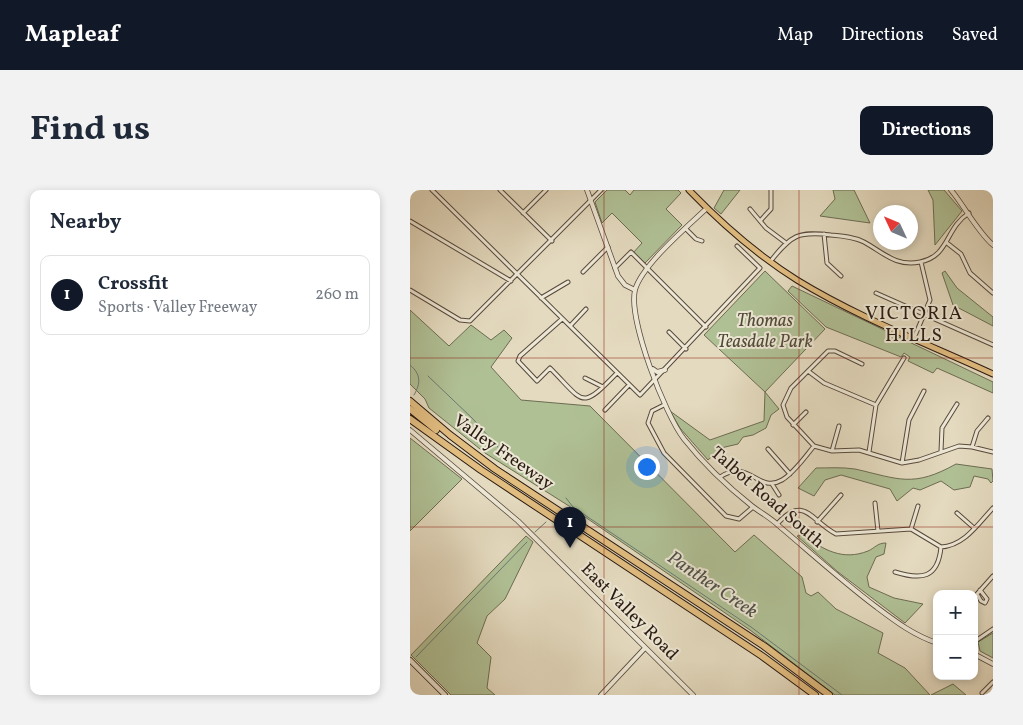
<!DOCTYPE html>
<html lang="en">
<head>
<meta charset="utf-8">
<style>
  :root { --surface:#fff; --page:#f2f2f3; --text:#1f2937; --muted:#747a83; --line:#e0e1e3; --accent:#111827 }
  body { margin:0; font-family:Vollkorn,serif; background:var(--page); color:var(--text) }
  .controls { position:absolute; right:15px; bottom:15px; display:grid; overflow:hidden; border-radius:10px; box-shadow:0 2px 8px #0003 }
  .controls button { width:45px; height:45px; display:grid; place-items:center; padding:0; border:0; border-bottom:1px solid var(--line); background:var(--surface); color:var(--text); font:25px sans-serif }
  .compass { position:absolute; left:463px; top:15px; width:45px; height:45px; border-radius:50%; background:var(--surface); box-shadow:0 2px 8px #0003; rotate:314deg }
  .you { position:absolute; left:236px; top:276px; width:18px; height:18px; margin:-12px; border:4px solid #fff; border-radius:50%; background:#1a73e8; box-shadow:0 0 0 8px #1a73e833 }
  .badge { display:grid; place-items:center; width:32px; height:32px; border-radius:50%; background:var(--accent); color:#fff; font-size:16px; font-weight:700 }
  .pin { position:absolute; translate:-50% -41px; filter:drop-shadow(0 1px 2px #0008) }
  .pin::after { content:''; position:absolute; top:26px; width:18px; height:15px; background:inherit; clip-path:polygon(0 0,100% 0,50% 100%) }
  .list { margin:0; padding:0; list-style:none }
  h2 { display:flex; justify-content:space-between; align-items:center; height:65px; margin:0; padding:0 20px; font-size:21px }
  h2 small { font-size:16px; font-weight:400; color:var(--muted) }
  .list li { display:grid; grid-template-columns:32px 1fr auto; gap:15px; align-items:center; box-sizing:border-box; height:80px; margin:0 10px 10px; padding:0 10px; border:1px solid var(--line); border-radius:10px }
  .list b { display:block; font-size:19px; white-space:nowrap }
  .list p { margin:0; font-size:16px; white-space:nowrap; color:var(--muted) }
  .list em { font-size:16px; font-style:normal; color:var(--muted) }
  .map { position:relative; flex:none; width:583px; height:505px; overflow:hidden; border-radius:10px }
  header { display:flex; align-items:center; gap:30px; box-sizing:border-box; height:70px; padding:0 25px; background:var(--accent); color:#fff }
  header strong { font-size:24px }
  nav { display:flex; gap:28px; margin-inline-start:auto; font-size:18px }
  .intro { display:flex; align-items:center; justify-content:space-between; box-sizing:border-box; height:120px; padding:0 30px }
  h1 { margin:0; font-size:35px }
  .button { padding:12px 22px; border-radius:10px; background:var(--accent); color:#fff; font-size:18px; font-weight:700 }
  main { display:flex; gap:30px; padding:0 30px }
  aside { flex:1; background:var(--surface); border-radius:10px; box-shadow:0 2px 8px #0003 }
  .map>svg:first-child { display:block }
</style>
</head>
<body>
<header>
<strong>Mapleaf</strong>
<nav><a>Map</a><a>Directions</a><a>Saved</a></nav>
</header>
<div class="intro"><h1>Find us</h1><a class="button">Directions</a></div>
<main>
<aside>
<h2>Nearby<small></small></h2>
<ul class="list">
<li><span class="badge">1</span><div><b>Crossfit</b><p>Sports · Valley Freeway</p></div><em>260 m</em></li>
</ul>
</aside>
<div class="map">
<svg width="583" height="505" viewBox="0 0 583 505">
  <rect width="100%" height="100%" fill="#e4dabf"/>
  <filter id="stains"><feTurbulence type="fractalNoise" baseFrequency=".004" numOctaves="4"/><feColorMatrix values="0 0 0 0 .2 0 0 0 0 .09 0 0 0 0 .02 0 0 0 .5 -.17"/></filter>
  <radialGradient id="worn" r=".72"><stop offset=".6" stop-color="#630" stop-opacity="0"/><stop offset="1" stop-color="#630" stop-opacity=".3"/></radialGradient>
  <path fill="#b0c095" stroke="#6c6c53" d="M 197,0 L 215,0 L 220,5 L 224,0 L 268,0 L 271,3 L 256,19 L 272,35 L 235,73 L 223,63 L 232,53 L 202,23 L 192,33 L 185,12 Z
    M 314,0 L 330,0 L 311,24 L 304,18 Z
    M 423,0 L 444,0 L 460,33 L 410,26 L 425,9 Z
    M 518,0 L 534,0 L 552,21 L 525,55 L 523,10 Z
    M 355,81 L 415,139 L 355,202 L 369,219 L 361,225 L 356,238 L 343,245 L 333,247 L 328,254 L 311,258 L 298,270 L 270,238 L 260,221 L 300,250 L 354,231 L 355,202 L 294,145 Z
    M 535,81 L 547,98 L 583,127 L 583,136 L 543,115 L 532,83 Z
    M 382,96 L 583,192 L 583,203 L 527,178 L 523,183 L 498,171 L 500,167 L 494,163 L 491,167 L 416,137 L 378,101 Z
    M 0,120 L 39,156 L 61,135 L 81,150 L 94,140 L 102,148 L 81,177 L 111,210 L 180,216 L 325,362 L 344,345 L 392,387 L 396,403 L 401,406 L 408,402 L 426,419 L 473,443 L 468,463 L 495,478 L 520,505 L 425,505 L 340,440 L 159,316 L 75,263 L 19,218 L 15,209 L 0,194 Z
    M 0,248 L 52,289 L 0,341 Z
    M 546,274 L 582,279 L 583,291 L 581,293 L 578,289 L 564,286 L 560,297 L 544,300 L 531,291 L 510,300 L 503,298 L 487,311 L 480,299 L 431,285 L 415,290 L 404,306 L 388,298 L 406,278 C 418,278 432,277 445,279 C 489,289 503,298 546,274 Z
    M 394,345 C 413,360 433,371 458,361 C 465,358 467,353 476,353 L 474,364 L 466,367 L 457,387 L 459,397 L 484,408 L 513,414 L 495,433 L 428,382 L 387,346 Z
    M 116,346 L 123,352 L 95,409 L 77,426 L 67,453 L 81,467 L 77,498 L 85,505 L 41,505 L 1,465 Z
    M 583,443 L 583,468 L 570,461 L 568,452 Z
    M 543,494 L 556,505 L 521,505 Z"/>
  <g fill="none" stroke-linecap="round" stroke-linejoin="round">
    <path stroke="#697a73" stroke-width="1" d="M 0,175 C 11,184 11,193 4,205
      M 18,186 L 63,229 L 95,265
      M 156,308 L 163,317 L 341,437 L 432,505
      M 125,342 L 136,332
      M 6,467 L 117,352"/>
    <g stroke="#57493c" stroke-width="5">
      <path id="minor" d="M 22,0 L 230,205 L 350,78 L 327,56
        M 90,0 L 142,51
        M 340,19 L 356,38 L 376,53
        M 113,23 L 136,0
        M 0,31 L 101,91
        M 350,31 L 361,19 L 361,0
        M 276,39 L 286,49 L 292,51
        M 414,44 L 417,73 L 431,86
        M 537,53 L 551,64 L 560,83 L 583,103
        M 360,72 C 381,45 388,41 421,45 C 433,46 444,47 454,52 C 474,63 486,77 510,72 C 540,66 535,38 559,23
        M 205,78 L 221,62 L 296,137
        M 173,82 L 198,57
        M 0,100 L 50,130 L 60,131 L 191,0
        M 466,103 L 583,155
        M 131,108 L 158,92
        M 152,129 L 110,166 L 108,171 L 127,191 L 140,178 C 175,213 170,221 207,183
        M 160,136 L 176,119
        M 259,142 L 276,159
        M 504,148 L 520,110 L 511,72
        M 452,174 L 425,161 L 418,161 L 381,198 L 373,215 L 377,227 L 404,256 L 422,261 L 449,260 L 492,273 L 509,270 L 549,256 L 562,257 L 583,262
        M 398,181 L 414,193 L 466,215
        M 175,188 L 193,197
        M 254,215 L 242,221 L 238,233 L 254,263 L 316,326 L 329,329 L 343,317
        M 195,220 L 219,195
        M 383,235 L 396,222
        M 562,257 L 567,241 L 578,228
        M 358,259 L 380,284
        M 422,261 L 429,236
        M 531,261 L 532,238 L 547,214
        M 459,262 L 466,215 L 494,168
        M 492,273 L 499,230 L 514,201
        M 310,287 C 340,268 348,304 372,290 C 384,283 395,267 404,256
        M 362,294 L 369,305
        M 465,313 L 468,341
        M 547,323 L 564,338
        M 407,332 L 431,305
        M 367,334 C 394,304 400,330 426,344 L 501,339 L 531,357
        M 501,339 L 508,316
        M 485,382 C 511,390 528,389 531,357 C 554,356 568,334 583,318
        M 570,400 L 577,409 L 575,413 L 571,411 L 567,404 L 583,386
        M 564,452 L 583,439
        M 572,503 L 583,492"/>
    </g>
    <g stroke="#57493c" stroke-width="5.5">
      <path id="tertiary" d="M 177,0 L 208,86 L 215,95 L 225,100
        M 541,0 C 555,17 567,41 583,55
        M 297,18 C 277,37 232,75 225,100 C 218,129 255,225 274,249 C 293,273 318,297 342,316 C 351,323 361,328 369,336 C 401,363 432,391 465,416 C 485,431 503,445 527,453
        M 243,179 L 247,182 L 255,180
        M 0,240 L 108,331 L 283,505
        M 564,464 L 583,474
        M 191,505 L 235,458"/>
    </g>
    <g stroke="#281911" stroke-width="6">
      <path id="secondary" d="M 0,470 L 35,505"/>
    </g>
    <g stroke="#281911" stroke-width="7">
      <path id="primary" d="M 279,0 C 312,34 347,65 387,90 C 449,128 518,154 583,184"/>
    </g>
    <g stroke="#281911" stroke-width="8">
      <path id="motorway" d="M 0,211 L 40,245 L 85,279 L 354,456 L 419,505
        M 0,219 L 26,240
        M 0,229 L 71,280 L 352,466 L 405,505"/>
    </g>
    <use href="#minor" stroke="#ede7d5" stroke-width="3"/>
    <use href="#tertiary" stroke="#ede7d5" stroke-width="4"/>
    <use href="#secondary" stroke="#ede7d5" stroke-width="4.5"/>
    <use href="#primary" stroke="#e2bd80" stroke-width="5"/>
    <use href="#motorway" stroke="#e2bd80" stroke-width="6"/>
  </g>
  <path fill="none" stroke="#8f2418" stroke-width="1" stroke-opacity="0.55" d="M 194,0 L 194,505M 389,0 L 389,505M 0,168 L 583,168M 0,337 L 583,337"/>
  <g text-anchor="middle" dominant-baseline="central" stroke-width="4" stroke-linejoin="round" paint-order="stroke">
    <g font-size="18" font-style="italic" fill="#514b39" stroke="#ede7d5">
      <text x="355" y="131">Thomas<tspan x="355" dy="21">Teasdale Park</tspan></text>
    </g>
    <g font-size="18" fill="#281911" stroke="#ede7d5">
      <text transform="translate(93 263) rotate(35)">Valley Freeway</text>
      <text transform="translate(357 308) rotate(41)">Talbot Road South</text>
      <text transform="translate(219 422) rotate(45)">East Valley Road</text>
    </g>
    <g font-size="19" letter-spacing="1" fill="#281911" stroke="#ede7d5">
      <text x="504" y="124">VICTORIA<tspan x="504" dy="22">HILLS</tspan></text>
    </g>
    <g font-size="19" font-style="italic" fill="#4e514a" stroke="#ede7d5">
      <text transform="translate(302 395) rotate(34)">Panther Creek</text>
    </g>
  </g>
  <rect width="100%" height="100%" filter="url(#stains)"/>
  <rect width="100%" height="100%" fill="url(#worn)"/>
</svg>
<div class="controls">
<button>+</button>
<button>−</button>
</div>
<svg class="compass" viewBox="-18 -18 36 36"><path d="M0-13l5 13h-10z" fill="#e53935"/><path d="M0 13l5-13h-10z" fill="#747a83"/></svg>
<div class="you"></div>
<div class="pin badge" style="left:160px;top:358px">1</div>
</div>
</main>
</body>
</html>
